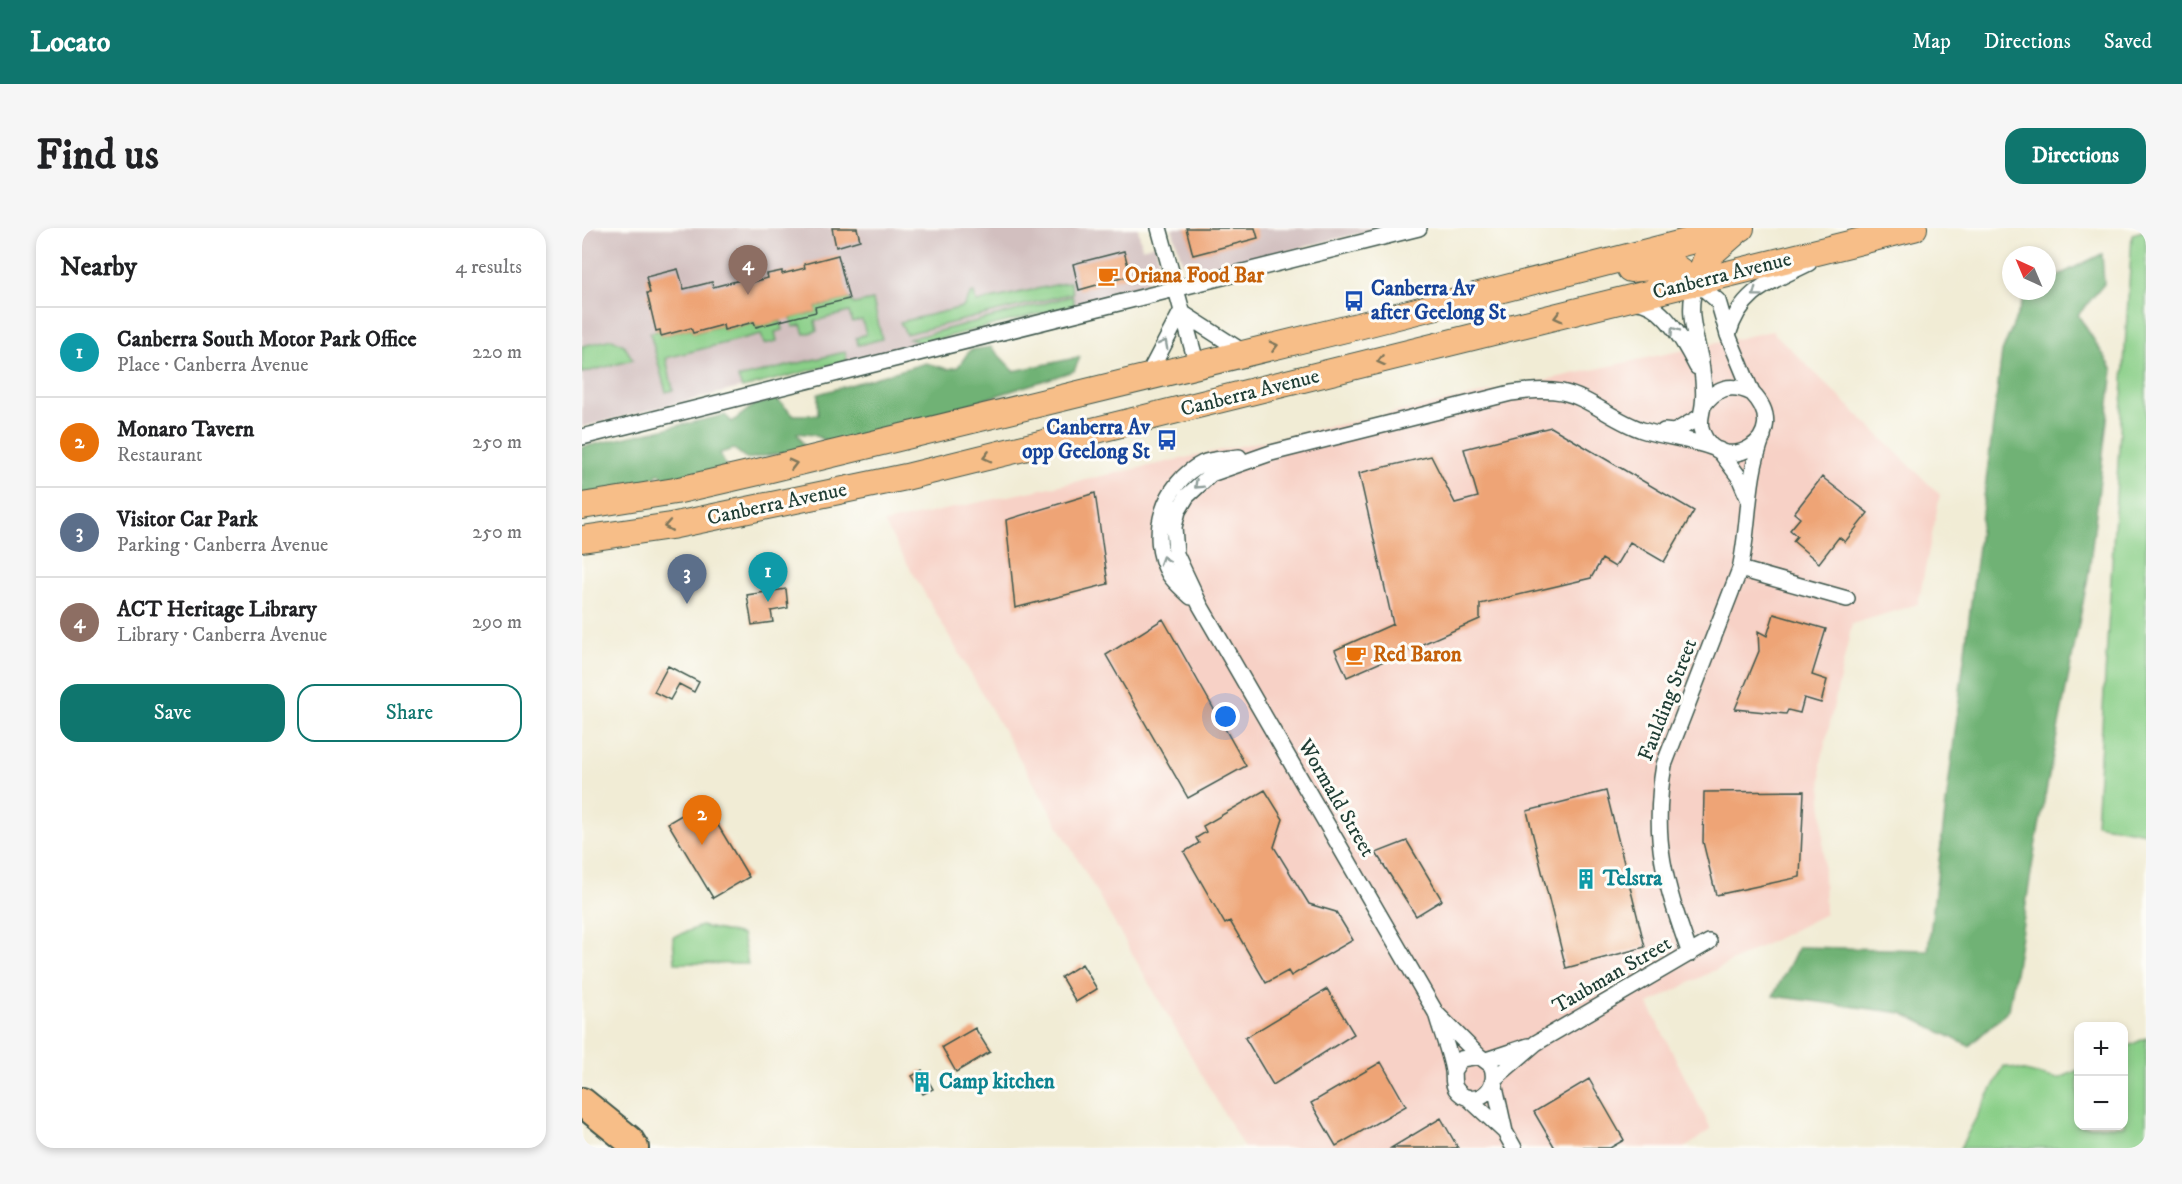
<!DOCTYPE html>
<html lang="en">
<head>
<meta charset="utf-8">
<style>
  :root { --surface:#fff; --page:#f6f6f6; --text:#202124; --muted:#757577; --line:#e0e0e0; --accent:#0f766e }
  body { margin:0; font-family:"IM FELL DW Pica",serif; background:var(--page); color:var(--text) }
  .controls { position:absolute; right:18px; bottom:18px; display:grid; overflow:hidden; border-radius:12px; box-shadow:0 3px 9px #0003 }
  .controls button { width:54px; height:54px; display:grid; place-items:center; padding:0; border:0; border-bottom:2px solid var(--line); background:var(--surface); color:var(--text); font:30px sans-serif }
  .compass { position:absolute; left:1420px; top:18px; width:54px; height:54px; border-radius:50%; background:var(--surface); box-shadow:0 3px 9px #0003; rotate:316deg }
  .you { position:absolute; left:644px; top:489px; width:21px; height:21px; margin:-15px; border:4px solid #fff; border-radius:50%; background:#1a73e8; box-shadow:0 0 0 9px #1a73e833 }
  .badge { display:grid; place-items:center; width:39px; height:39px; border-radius:50%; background:var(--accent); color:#fff; font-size:20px; font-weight:700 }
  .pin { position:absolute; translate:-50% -50px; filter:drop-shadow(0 2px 3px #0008) }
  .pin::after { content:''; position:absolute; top:32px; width:21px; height:18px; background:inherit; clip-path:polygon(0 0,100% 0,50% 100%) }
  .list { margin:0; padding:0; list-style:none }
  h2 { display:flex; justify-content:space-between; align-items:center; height:78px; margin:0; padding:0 24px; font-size:26px }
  h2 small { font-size:20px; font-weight:400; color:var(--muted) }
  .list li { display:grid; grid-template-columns:39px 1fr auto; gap:18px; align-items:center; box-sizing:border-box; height:90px; padding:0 24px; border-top:2px solid var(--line) }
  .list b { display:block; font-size:22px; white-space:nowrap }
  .list p { margin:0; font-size:20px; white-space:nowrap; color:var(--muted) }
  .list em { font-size:20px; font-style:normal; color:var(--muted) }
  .actions { display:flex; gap:12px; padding:18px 24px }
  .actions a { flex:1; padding:14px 0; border:2px solid var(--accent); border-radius:18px; text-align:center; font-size:21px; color:var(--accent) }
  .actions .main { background:var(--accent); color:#fff }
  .map { position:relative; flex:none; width:1564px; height:920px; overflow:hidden; border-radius:18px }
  header { display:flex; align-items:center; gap:36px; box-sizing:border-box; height:84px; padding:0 30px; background:var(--accent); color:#fff }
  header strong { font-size:28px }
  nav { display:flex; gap:33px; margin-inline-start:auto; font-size:21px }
  .intro { display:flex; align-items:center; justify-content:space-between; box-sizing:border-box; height:144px; padding:0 36px }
  h1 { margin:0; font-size:42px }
  .button { padding:15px 27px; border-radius:18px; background:var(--accent); color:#fff; font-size:21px; font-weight:700 }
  main { display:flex; gap:36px; padding:0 36px }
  aside { flex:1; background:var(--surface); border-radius:18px; box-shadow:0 3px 9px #0003 }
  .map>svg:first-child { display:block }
</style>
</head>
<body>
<header>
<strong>Locato</strong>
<nav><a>Map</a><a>Directions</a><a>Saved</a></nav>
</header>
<div class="intro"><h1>Find us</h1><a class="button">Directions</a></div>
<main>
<aside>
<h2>Nearby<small>4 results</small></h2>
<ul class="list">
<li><span class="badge" style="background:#0f9aa8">1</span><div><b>Canberra South Motor Park Office</b><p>Place · Canberra Avenue</p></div><em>220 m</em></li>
<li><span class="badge" style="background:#e8710a">2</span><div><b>Monaro Tavern</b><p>Restaurant</p></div><em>250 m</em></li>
<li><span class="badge" style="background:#5c6f8a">3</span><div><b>Visitor Car Park</b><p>Parking · Canberra Avenue</p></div><em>250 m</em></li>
<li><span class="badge" style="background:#8d6e63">4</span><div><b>ACT Heritage Library</b><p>Library · Canberra Avenue</p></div><em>290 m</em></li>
</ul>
<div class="actions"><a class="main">Save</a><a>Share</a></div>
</aside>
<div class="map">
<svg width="1564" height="920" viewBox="0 0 1564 920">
  <rect width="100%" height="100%" fill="#fdfcf7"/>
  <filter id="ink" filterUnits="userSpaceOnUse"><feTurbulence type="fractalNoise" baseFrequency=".0167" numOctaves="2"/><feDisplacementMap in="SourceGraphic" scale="12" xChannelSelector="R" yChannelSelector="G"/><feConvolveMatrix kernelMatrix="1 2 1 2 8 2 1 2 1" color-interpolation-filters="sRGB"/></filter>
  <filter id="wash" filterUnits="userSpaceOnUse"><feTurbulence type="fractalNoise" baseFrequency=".008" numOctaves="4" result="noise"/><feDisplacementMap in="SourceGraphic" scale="24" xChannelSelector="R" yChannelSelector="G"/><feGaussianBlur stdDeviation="1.35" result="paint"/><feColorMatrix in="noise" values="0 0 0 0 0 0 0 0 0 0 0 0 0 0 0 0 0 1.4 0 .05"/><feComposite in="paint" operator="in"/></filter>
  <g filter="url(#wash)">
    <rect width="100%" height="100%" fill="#f1ecd5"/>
    <path fill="#f7d1c6" d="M 1190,103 L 1358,267 L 1336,376 L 1270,396 L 1239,535 L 1243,686 L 1066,776 L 1129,901 L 1103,920 L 662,920 L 302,295 Z"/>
    <path fill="#d2bfbf" d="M 0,0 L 556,0 L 560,20 L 574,16 L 576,32 L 569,51 L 553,62 L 0,199 Z
      M 590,0 L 799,0 L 620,44 L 611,42 L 600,33 Z"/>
    <path fill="#8acf88" stroke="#54865e" stroke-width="1.5" d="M 1564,2 L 1564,605 L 1514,596 L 1550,6 Z
      M 488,54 L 491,65 L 324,106 L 318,94 L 381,79 L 389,66 L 392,65 L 394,74 Z
      M 490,68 L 493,77 L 340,115 L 327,111 Z
      M 267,71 L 272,76 L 291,72 L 300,111 L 276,117 L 274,110 L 284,106 L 280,92 L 270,94 L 267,84 L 233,93 L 235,103 L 222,106 L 219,97 L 211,99 L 209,90 L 234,84 L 233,79 Z
      M 199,93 L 201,102 L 193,104 L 195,113 L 182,116 L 179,106 L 84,130 L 91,162 L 84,164 L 68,105 L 78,102 L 79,108 L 109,100 L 111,105 L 141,97 L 142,102 L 172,94 L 174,99 Z
      M 30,111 L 42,117 L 51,132 L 0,145 L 0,118 Z
      M 263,124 L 265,133 L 160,160 L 156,150 Z
      M 119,698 L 160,707 L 166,736 L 93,735 L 91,709 Z
      M 1564,810 L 1564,920 L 1378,920 L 1422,838 L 1476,851 L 1496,842 L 1496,898 L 1542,898 L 1542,820 Z"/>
    <path fill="#6fb274" stroke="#477854" stroke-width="1.5" d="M 1520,26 L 1522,56 L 1496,87 L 1531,142 L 1507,344 L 1454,614 L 1427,782 L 1387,818 L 1320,785 L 1191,768 L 1217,719 L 1346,722 L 1420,124 L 1445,63 L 1465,63 L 1465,53 Z
      M 409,119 L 432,143 L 498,129 L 492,143 L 255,218 L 232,207 L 215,205 L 224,221 L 165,231 L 152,221 L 138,225 L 144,239 L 91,258 L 77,245 L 63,260 L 0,266 L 0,219 L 143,187 L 150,194 L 172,177 L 195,171 L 211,187 L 236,187 L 236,166 L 344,135 L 366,141 L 376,139 L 388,122 Z"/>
    <g id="blocks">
      <path fill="#eea476" d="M 250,0 L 275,0 L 278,12 L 254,19 Z
        M 604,0 L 673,0 L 676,10 L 611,27 Z
        M 542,23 L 547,42 L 543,49 L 497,62 L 491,36 Z
        M 256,27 L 267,71 L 233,79 L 234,84 L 174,99 L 172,94 L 142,102 L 141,97 L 111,105 L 109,100 L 79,108 L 78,102 L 74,103 L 65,65 L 68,65 L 64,49 L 96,41 L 102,61 L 130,54 L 131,59 L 162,51 L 163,56 L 186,50 L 185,46 L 200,43 L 200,46 L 223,40 L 222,36 Z
        M 969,199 L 1112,283 L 1082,334 L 1048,314 L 1033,339 L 1020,331 L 1009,350 L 898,376 L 898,391 L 765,449 L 753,422 L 811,396 L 777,245 L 849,228 L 873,275 L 896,269 L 882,221 Z
        M 1240,249 L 1286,285 L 1263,314 L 1257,309 L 1237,335 L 1211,313 L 1215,308 L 1208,302 L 1218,290 L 1212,285 Z
        M 513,265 L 526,356 L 433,380 L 424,292 Z
        M 204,361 L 206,380 L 189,383 L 191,394 L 170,397 L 165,367 Z
        M 1192,386 L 1244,401 L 1230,447 L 1245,452 L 1239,475 L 1222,470 L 1218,485 L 1206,482 L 1204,486 L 1153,481 L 1177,423 L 1176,403 L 1185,408 Z
        M 581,391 L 664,538 L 606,570 L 524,427 Z
        M 86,438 L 117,454 L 112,464 L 97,456 L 88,472 L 72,464 Z
        M 683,562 L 701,591 L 692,619 L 727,676 L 754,684 L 771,712 L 709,748 L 706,743 L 684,755 L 648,693 L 643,696 L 602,624 L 617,615 L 614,610 L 624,604 L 621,598 Z
        M 1024,563 L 1063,719 L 984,740 L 945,583 Z
        M 1222,563 L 1218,649 L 1134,667 L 1121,614 L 1122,564 Z
        M 122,574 L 167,649 L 131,670 L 86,595 Z
        M 825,613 L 860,672 L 834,688 L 794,625 Z
        M 500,736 L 515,761 L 494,774 L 479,749 Z
        M 745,761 L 772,806 L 691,857 L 663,810 Z
        M 393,800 L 408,824 L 374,844 L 360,819 Z
        M 799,834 L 824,878 L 754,918 L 729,875 Z
        M 340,842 L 351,861 L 341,866 L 330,848 Z
        M 1007,851 L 1042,912 L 1028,920 L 973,920 L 952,884 Z
        M 859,890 L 876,920 L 809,920 Z"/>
    </g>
  </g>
  <g filter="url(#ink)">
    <use href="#blocks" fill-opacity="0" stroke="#3e574c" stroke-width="1.5"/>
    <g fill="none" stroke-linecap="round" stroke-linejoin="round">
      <g stroke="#3e574c" stroke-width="18">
        <path id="minor" d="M 577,0 L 615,137
          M 1048,74 C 1079,69 1104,117 1115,139
          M 599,84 L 663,125
          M 1146,107 C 1159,62 1189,54 1227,35
          M 565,149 L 599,84
          M 1121,178 C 1134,159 1150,155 1170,165 C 1214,210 1139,252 1120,204 C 1116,194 1120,186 1121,177 C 1123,163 1121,149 1119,135 C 1114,108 1103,80 1115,55 L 1136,73 L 1146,107 L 1170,165
          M 1082,203 L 1092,204 L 1118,189
          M 0,209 L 837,0
          M 1137,222 L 1157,249 L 1166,270
          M 1158,341 L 1265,371
          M 609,369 C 602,362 592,354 587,346 C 565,308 581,255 621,235 C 630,230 646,231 657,229
          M 1108,726 C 1083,655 1069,612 1082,537 L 1158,341 C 1168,297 1164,251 1181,208
          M 856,787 L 897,828
          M 904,832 L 946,818
          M 871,843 L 879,831 L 897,828 L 909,837 C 920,862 890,883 874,861 C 870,855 872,850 871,843 C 868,824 859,804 854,785 L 618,377 L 594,326 L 592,299 L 596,283 L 605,268 L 629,246 L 689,225 L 929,165 C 946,163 963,161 980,164 C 1008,170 1032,193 1060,202 C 1083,209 1108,211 1132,220
          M 912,851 L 954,815 L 1127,714
          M 912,854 L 923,904 L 932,920
          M 885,869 L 923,904"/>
      </g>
      <g stroke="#3e574c" stroke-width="28">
        <path id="trunk" d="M 1048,41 L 1090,37 L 1115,55
          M 1115,55 L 1125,29 L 1154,4
          M 0,278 L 93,263 L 176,244 L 776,98 L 1159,0
          M 0,311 L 89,298 L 324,249 L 1332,0"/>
      </g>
      <g stroke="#3e574c" stroke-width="32">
        <path id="motorway" d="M 0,874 L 47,912 L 52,920"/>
      </g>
      <use href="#minor" stroke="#fff" stroke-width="15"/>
      <use href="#trunk" stroke="#f7be88" stroke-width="26"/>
      <use href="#motorway" stroke="#f7be88" stroke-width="28"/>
    </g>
    <defs><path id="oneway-chevron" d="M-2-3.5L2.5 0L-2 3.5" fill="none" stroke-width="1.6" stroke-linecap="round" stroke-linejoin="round" transform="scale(1.5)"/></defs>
    <g stroke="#8f9e9a">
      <use href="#oneway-chevron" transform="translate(1174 65) rotate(143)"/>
      <use href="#oneway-chevron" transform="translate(1092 103) rotate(-125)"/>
      <use href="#oneway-chevron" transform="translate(582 116) rotate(-62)"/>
      <use href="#oneway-chevron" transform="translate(616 257) rotate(137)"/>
      <use href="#oneway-chevron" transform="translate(582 332) rotate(-108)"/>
    </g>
    <g stroke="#80775a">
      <use href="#oneway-chevron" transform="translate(976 89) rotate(166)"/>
      <use href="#oneway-chevron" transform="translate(692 118) rotate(-14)"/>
      <use href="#oneway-chevron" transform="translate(799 133) rotate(166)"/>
      <use href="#oneway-chevron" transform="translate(405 229) rotate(166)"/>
      <use href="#oneway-chevron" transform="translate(211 236) rotate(-14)"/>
      <use href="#oneway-chevron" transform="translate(86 298) rotate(170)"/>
    </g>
  </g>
  <defs>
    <g id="cafe-bare" transform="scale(1.62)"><path d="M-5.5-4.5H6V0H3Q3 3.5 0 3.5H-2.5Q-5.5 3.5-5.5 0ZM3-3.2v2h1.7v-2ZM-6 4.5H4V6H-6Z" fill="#e8710a" stroke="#fdfcf7" stroke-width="2.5" paint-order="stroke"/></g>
    <g id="bus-bare" transform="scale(1.62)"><path d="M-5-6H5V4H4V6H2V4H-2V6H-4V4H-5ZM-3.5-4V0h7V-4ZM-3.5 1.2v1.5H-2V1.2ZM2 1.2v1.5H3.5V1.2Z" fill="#1a4fb4" stroke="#fdfcf7" stroke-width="2.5" paint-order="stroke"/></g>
    <g id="building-bare" transform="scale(1.62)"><path d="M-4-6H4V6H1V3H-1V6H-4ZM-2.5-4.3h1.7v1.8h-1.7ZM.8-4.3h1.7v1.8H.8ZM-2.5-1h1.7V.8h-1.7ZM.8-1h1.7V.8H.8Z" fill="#0f9aa8" stroke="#fdfcf7" stroke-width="2.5" paint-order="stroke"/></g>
  </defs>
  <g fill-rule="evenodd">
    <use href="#cafe-bare" x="526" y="48"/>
    <use href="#bus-bare" x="772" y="73"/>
    <use href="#bus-bare" x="585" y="212"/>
    <use href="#cafe-bare" x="774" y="427"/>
    <use href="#building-bare" x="1004" y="651"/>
    <use href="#building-bare" x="340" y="854"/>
  </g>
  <g text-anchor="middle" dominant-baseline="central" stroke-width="6" stroke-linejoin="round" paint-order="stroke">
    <g font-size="21" font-weight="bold" fill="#c56008" stroke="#fdfcf7" text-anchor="start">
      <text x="543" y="48">Oriana Food Bar</text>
      <text x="791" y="427">Red Baron</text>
    </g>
    <g font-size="21" fill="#1f3d34" stroke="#fdfcf7">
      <text transform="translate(1140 48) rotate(-14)">Canberra Avenue</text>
      <text transform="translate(668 165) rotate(-14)">Canberra Avenue</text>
      <text transform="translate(195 276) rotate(-12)">Canberra Avenue</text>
      <text transform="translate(1086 472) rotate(-69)">Faulding Street</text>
      <text transform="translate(754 570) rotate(60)">Wormald Street</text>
      <text transform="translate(1030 747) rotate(-30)">Taubman Street</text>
    </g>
    <g font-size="21" font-weight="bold" fill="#164399" stroke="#fdfcf7" text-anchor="start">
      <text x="789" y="61">Canberra Av<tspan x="789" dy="24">after Geelong St</tspan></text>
      <text x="568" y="200" text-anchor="end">Canberra Av<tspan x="568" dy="24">opp Geelong St</tspan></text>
    </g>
    <g font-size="21" font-weight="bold" fill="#0d838f" stroke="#fdfcf7" text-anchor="start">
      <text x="1021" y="651">Telstra</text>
      <text x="357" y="854">Camp kitchen</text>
    </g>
  </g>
</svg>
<div class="controls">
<button>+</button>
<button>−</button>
</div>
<svg class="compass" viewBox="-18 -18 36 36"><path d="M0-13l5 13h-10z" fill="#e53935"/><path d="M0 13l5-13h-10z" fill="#757577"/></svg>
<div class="you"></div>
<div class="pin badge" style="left:186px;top:374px;background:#0f9aa8">1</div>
<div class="pin badge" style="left:120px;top:617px;background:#e8710a">2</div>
<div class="pin badge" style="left:105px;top:376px;background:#5c6f8a">3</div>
<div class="pin badge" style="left:166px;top:67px;background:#8d6e63">4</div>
</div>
</main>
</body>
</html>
